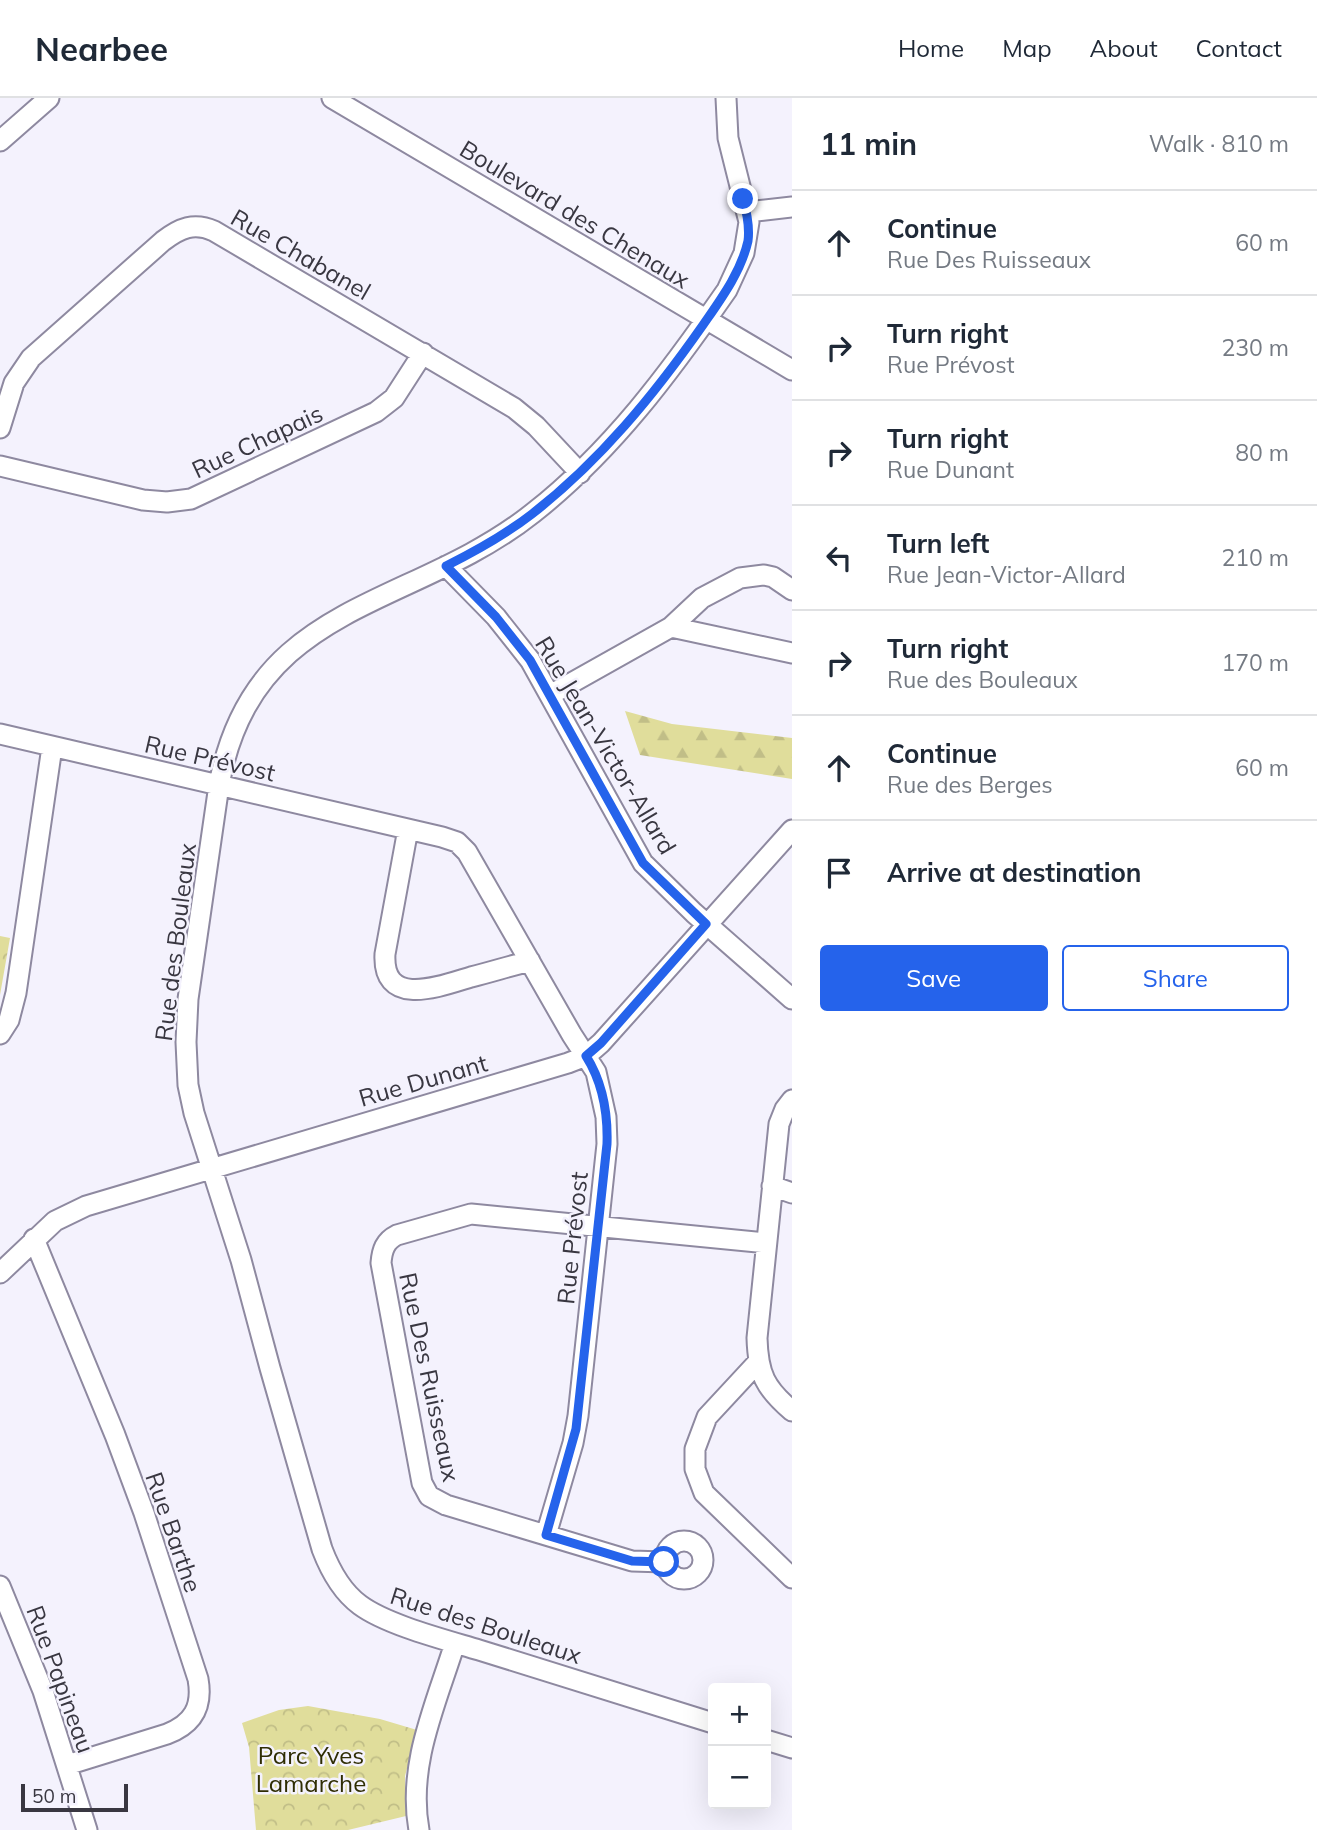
<!DOCTYPE html>
<html lang="en">
<head>
<meta charset="utf-8">
<style>
  :root { --surface:#fff; --page:#f2f2f3; --text:#1f2937; --muted:#747a83; --line:#e0e1e3; --accent:#2563eb }
  body { margin:0; font-family:Mulish,sans-serif; background:var(--page); color:var(--text) }
  .controls { position:absolute; right:21px; bottom:21px; display:grid; overflow:hidden; border-radius:7px; box-shadow:0 7px 28px #0002 }
  .controls button { width:63px; height:63px; display:grid; place-items:center; padding:0; border:0; border-bottom:2px solid var(--line); background:var(--surface); color:var(--text); font:35px sans-serif }
  .scale { position:absolute; left:21px; bottom:18px; width:107px; box-sizing:border-box; padding-left:7px; border:4px solid #393741; border-top:0; font-size:19px; line-height:24px; white-space:nowrap; color:#393741; -webkit-text-stroke:5px #f4f2fd; paint-order:stroke }
  .stop { position:absolute; width:21px; height:21px; margin:-16px; border:5px solid #2563eb; border-radius:50%; background:#fff }
  .stop.end { background:#2563eb; border-color:#fff; box-shadow:0 2px 7px #0008 }
  .list { margin:0; padding:0; list-style:none }
  h2 { display:flex; justify-content:space-between; align-items:center; height:91px; margin:0; padding:0 28px; font-size:30px }
  h2 small { font-size:23px; font-weight:400; color:var(--muted) }
  .list li { display:grid; grid-template-columns:46px 1fr auto; gap:21px; align-items:center; box-sizing:border-box; height:105px; padding:0 28px; border-top:2px solid var(--line) }
  .list b { display:block; font-size:26px; white-space:nowrap }
  .list p { margin:0; font-size:23px; white-space:nowrap; color:var(--muted) }
  .list em { font-size:23px; font-style:normal; color:var(--muted) }
  .actions { display:flex; gap:14px; padding:21px 28px }
  .actions a { flex:1; padding:16px 0; border:2px solid var(--accent); border-radius:7px; text-align:center; font-size:24px; color:var(--accent) }
  .actions .main { background:var(--accent); color:#fff }
  .icon { flex:none; width:38px; height:38px; fill:none; stroke:currentColor; stroke-width:2; stroke-linecap:round; stroke-linejoin:round }
  .map { position:relative; flex:none; width:792px; height:1732px; overflow:hidden }
  header { display:flex; align-items:center; gap:42px; box-sizing:border-box; height:98px; padding:0 35px; background:var(--surface); border-bottom:2px solid var(--line) }
  header strong { font-size:33px }
  nav { display:flex; gap:38px; margin-inline-start:auto; font-size:24px }
  main { display:flex }
  aside { flex:1; background:var(--surface) }
  .map>svg:first-child { display:block }
</style>
</head>
<body>
<header>
<strong>Nearbee</strong>
<nav><a>Home</a><a>Map</a><a>About</a><a>Contact</a></nav>
</header>
<main>
<div class="map">
<svg width="792" height="1732" viewBox="0 0 792 1732">
  <defs>
    <pattern id="forest-firs" width="22" height="20" patternUnits="userSpaceOnUse" patternTransform="scale(1.75)"><rect width="22" height="20" fill="#e0dd9b"/><path d="M5 1l3.5 6h-7zM16 11l3.5 6h-7z" fill="#c1be87"/></pattern>
    <pattern id="park-crowns" width="20" height="18" patternUnits="userSpaceOnUse" patternTransform="scale(1.75)"><rect width="20" height="18" fill="#e0dd9b"/><path d="M2 6a3 3 0 1 1 6 0M12 15a3 3 0 1 1 6 0" fill="none" stroke="#c1be87"/></pattern>
  </defs>
  <rect width="100%" height="100%" fill="#f4f2fd"/>
  <path fill="url(#forest-firs)" d="M 625,613 L 672,626 L 792,640 L 792,681 L 640,657 Z"/>
  <path fill="url(#park-crowns)" d="M 0,838 L 10,840 L 0,897 Z
    M 308,1608 L 380,1621 L 417,1632 L 405,1678 L 406,1718 L 348,1732 L 256,1732 L 249,1649 L 242,1625 L 279,1612 Z"/>
  <g fill="none" stroke-linecap="round" stroke-linejoin="round">
    <g stroke="#8e89a0" stroke-width="23">
      <path id="minor" d="M 332,0 L 792,272
        M 0,43 L 49,0
        M 747,114 L 792,109
        M 0,330 L 14,285 L 31,260 L 163,143 C 180,130 194,124 214,133 L 514,310 L 536,328 L 580,375
        M 0,368 L 143,402 L 167,404 L 191,401 L 376,314 L 394,300 L 423,255
        M 446,468 L 496,519 L 530,562 L 643,765 L 694,815 L 792,901
        M 671,529 L 792,555
        M 550,597 L 671,529 L 702,500 L 740,480 L 764,477 L 773,479 L 792,492
        M 0,636 L 442,739 L 457,744 L 467,754 L 572,937 L 596,974 L 606,1019 L 607,1046 L 578,1318 L 573,1345 L 546,1437
        M 408,731 L 385,856 C 382,911 441,888 471,879 C 491,874 510,868 530,863
        M 0,936 L 9,922 L 16,895 L 52,649
        M 792,1002 L 785,1011 L 779,1026 L 757,1240 C 758,1276 765,1290 792,1313
        M 772,1088 L 792,1095
        M 34,1141 L 115,1337 L 144,1415 L 198,1581 C 203,1609 193,1626 167,1636 L 67,1667
        M 0,1175 L 55,1123 L 86,1108 L 568,965 L 586,958 L 601,945 L 792,732
        M 758,1264 L 707,1319 L 695,1351 L 695,1371 L 704,1395 L 792,1480
        M665 1462a19 19 0 1 1 38 0a19 19 0 1 1-38 0Z
        M 664,1464 L 632,1463 L 446,1407 L 429,1398 L 422,1385 L 381,1165 C 382,1152 385,1143 397,1137 L 471,1116 L 766,1145
        M 0,1488 L 43,1593 L 87,1732
        M 713,1625 C 635,1601 557,1577 479,1552 C 446,1542 387,1527 360,1507 C 341,1493 330,1472 322,1451 L 270,1270 L 241,1162 L 194,1015 L 188,987 L 186,944 L 188,901 L 219,687 C 253,502 411,512 533,415 C 612,353 670,274 727,192 L 744,155 L 749,124 L 728,40 L 726,0
        M 766,1642 L 792,1650
        M 419,1732 C 407,1667 436,1606 455,1545"/>
    </g>
    <use href="#minor" stroke="#fff" stroke-width="19"/>
  </g>
  <g fill="none" stroke-linecap="round" stroke-linejoin="round">
    <path stroke="#2563eb" stroke-width="9" d="M 664,1464 L 632,1463 L 546,1437 L 576,1331 L 607,1046 C 608,1015 603,985 586,958 L 601,945 L 706,826 L 643,765 L 530,562 L 496,519 L 446,468 C 476,453 505,437 532,416 C 600,363 654,297 703,227 C 721,201 741,174 748,143 C 750,128 747,115 743,101"/>
  </g>
  <g text-anchor="middle" dominant-baseline="central" stroke-width="5" stroke-linejoin="round" paint-order="stroke">
    <g font-size="24" fill="#393741" stroke="#f4f2fd">
      <text transform="translate(575 116) rotate(31)">Boulevard des Chenaux</text>
      <text transform="translate(301 156) rotate(30)">Rue Chabanel</text>
      <text transform="translate(257 343) rotate(-25)">Rue Chapais</text>
      <text transform="translate(606 647) rotate(59)">Rue Jean-Victor-Allard</text>
      <text transform="translate(210 660) rotate(13)">Rue Prévost</text>
      <text transform="translate(175 844) rotate(-83)">Rue des Bouleaux</text>
      <text transform="translate(423 982) rotate(-16)">Rue Dunant</text>
      <text transform="translate(572 1140) rotate(-84)">Rue Prévost</text>
      <text transform="translate(430 1279) rotate(78)">Rue Des Ruisseaux</text>
      <text transform="translate(174 1434) rotate(71)">Rue Barthe</text>
      <text transform="translate(486 1527) rotate(18)">Rue des Bouleaux</text>
      <text transform="translate(61 1581) rotate(70)">Rue Papineau</text>
    </g>
    <g font-size="24" fill="#2f2d03" stroke="#f4f2fd">
      <text x="311" y="1657">Parc Yves<tspan x="311" dy="28">Lamarche</tspan></text>
    </g>
  </g>
</svg>
<div class="controls">
<button>+</button>
<button>−</button>
</div>
<div class="scale">50 m</div>
<div class="stop" style="left:664px;top:1464px"></div>
<div class="stop end" style="left:743px;top:101px"></div>
</div>
<aside>
<h2>11 min<small>Walk · 810 m</small></h2>
<ul class="list">
<li><svg class="icon" aria-label="ahead" viewBox="0 0 24 24"><path d="M12 20V5M6 11l6-6 6 6"/></svg><div><b>Continue</b><p>Rue Des Ruisseaux</p></div><em>60 m</em></li>
<li><svg class="icon" aria-label="right" viewBox="0 0 24 24"><path d="M7 20v-9h11M14 6l5 5-5 5"/></svg><div><b>Turn right</b><p>Rue Prévost</p></div><em>230 m</em></li>
<li><svg class="icon" aria-label="right" viewBox="0 0 24 24"><path d="M7 20v-9h11M14 6l5 5-5 5"/></svg><div><b>Turn right</b><p>Rue Dunant</p></div><em>80 m</em></li>
<li><svg class="icon" aria-label="left" viewBox="0 0 24 24"><path d="M17 20v-9H6M10 6l-5 5 5 5"/></svg><div><b>Turn left</b><p>Rue Jean-Victor-Allard</p></div><em>210 m</em></li>
<li><svg class="icon" aria-label="right" viewBox="0 0 24 24"><path d="M7 20v-9h11M14 6l5 5-5 5"/></svg><div><b>Turn right</b><p>Rue des Bouleaux</p></div><em>170 m</em></li>
<li><svg class="icon" aria-label="ahead" viewBox="0 0 24 24"><path d="M12 20V5M6 11l6-6 6 6"/></svg><div><b>Continue</b><p>Rue des Berges</p></div><em>60 m</em></li>
<li><svg class="icon" aria-label="arrive" viewBox="0 0 24 24"><path d="M6 21V4h12l-3 4 3 4H6"/></svg><div><b>Arrive at destination</b></div></li>
</ul>
<div class="actions"><a class="main">Save</a><a>Share</a></div>
</aside>
</main>
</body>
</html>
